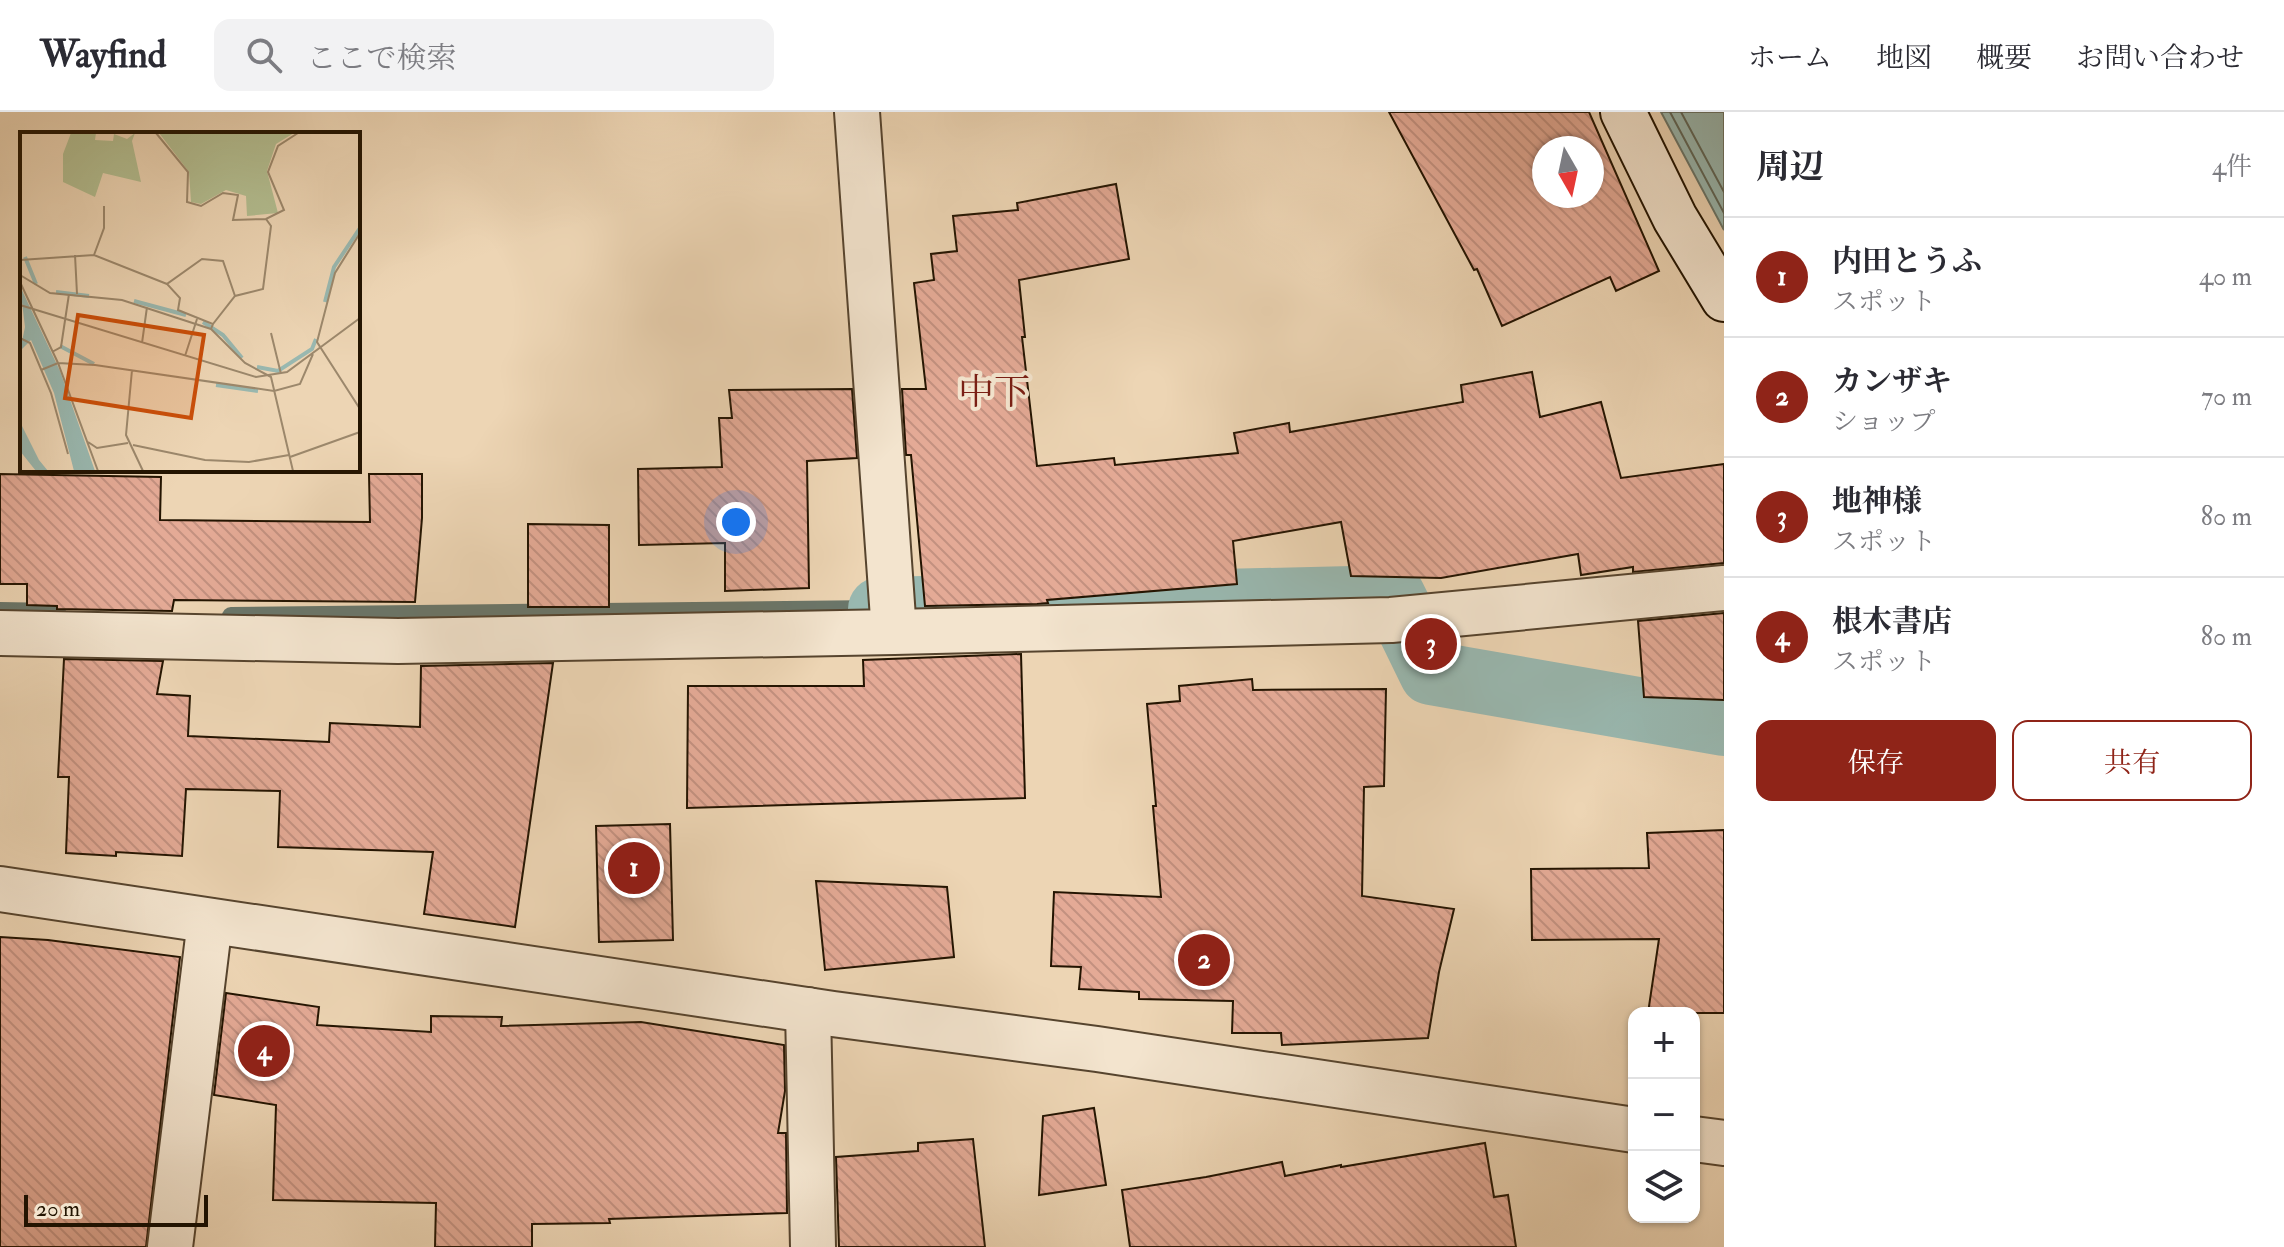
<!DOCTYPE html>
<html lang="ja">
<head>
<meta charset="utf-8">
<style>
  :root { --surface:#fff; --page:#f2f2f3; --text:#2b2b33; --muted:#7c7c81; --line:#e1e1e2; --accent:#8f2418 }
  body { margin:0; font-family:"IM FELL Double Pica","Noto Serif JP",serif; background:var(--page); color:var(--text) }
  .controls { position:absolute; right:24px; bottom:24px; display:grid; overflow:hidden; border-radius:16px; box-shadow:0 2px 6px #0004 }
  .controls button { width:72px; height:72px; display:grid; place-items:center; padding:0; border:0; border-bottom:2px solid var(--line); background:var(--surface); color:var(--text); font:40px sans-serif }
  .compass { position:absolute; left:1532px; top:24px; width:72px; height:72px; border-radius:50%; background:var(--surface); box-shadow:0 2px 6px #0004; rotate:171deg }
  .scale { position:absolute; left:24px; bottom:20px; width:184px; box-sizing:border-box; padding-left:8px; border:4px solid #231401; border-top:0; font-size:22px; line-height:28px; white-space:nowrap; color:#231401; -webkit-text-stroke:6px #f3e4ce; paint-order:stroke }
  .you { position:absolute; left:736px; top:410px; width:28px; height:28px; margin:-20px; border:6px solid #fff; border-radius:50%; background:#1a73e8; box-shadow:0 0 0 12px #1a73e833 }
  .badge { display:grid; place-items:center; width:52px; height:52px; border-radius:50%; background:var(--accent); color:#fff; font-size:26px; font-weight:700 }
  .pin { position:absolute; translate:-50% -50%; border:4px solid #fff; box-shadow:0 2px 8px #0006 }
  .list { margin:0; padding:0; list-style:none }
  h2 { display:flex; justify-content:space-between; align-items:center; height:104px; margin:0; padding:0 32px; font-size:34px }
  h2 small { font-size:26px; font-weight:400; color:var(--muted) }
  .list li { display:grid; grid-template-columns:52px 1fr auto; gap:24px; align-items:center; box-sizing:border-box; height:120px; padding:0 32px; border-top:2px solid var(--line) }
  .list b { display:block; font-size:30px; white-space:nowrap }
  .list p { margin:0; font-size:26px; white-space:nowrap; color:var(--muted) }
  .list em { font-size:26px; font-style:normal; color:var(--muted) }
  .actions { display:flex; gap:16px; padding:24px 32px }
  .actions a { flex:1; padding:18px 0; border:2px solid var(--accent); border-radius:16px; text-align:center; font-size:28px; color:var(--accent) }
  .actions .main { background:var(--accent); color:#fff }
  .icon { flex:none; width:44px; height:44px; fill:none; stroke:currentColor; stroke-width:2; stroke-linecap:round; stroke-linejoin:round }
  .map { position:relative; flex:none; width:1724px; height:1135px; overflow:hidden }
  header { display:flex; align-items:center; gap:48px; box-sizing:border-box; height:112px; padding:0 40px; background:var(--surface); border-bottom:2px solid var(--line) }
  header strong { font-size:38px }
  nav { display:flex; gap:44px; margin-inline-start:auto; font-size:28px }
  .search { width:560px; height:72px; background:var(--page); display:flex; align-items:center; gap:20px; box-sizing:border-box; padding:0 28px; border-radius:16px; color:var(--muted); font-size:30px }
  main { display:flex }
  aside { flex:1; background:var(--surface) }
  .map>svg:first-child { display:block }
</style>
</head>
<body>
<header>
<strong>Wayfind</strong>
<div class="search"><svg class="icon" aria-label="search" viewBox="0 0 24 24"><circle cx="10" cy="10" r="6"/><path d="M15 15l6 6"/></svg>ここで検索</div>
<nav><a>ホーム</a><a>地図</a><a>概要</a><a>お問い合わせ</a></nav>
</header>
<main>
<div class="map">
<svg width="1724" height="1135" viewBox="0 0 1724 1135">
  <defs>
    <pattern id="building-back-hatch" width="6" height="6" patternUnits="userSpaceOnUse" patternTransform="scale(2)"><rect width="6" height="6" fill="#e4aa96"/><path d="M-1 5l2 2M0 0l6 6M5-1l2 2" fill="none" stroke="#c39180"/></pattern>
  </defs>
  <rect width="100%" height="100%" fill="#edd5b4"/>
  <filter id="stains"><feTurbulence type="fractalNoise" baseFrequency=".0025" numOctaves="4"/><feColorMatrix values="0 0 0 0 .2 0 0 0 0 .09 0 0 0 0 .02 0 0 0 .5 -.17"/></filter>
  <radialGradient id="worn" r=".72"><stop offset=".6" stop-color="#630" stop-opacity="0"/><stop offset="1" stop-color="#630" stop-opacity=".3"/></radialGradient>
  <path fill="#99b8b0" stroke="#6a766a" stroke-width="2" d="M 1661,0 L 1724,0 L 1724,118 Z"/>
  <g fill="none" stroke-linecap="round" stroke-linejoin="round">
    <path stroke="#5e6658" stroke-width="2" d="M 1670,0 L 1724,101
      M 1681,0 L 1724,80"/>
    <path stroke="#6a766a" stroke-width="18" d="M 0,499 L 57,500
      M 231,504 L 880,497"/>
    <path stroke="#99b8b0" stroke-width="64" d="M 880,497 L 1394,485 L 1399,495
      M 1410,518 L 1431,561 L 1724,612"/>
  </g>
  <path fill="url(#building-back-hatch)" stroke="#231401" stroke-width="2" fill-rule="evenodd" d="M 1389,0 L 1589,0 L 1659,159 L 1616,179 L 1610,165 L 1502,214 L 1477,157 L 1474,158 ZM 1544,36 L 1592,36 L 1592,84 L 1544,84 Z
    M 1116,72 L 1129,147 L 1019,168 L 1025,225 L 1022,225 L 1037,354 L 1114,346 L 1115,353 L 1238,341 L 1234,321 L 1289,311 L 1290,320 L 1463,290 L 1461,273 L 1532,260 L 1540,305 L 1601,290 L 1621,366 L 1724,352 L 1724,451 L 1633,460 L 1633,455 L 1581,463 L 1578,442 L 1441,466 L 1351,464 L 1341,410 L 1233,429 L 1237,472 L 1047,488 L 1048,491 L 1037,492 L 925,494 L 911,343 L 906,343 L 902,277 L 926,277 L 914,171 L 934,168 L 931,142 L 957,139 L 953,104 L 1018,98 L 1017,91 Z
    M 852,277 L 857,346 L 807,349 L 809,476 L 725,479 L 725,431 L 639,433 L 638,357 L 722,355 L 719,306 L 732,306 L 729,278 Z
    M 0,362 L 161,365 L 160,408 L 370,410 L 369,362 L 422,362 L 422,406 L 415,490 L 174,488 L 172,499 L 57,497 L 57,494 L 27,493 L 27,472 L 0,472 Z
    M 528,412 L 609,413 L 609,495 L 528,495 Z
    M 1724,501 L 1724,588 L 1644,585 L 1638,509 Z
    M 1021,542 L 1025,686 L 687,696 L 688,574 L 864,574 L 863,548 Z
    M 64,547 L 163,549 L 157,582 L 190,584 L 188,624 L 329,630 L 330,611 L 420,615 L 421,554 L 553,551 L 515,815 L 424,802 L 433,740 L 278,735 L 280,679 L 186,677 L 182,744 L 116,740 L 116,744 L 66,741 L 69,665 L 58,665 Z
    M 1252,567 L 1253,578 L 1386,577 L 1384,674 L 1364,675 L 1362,784 L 1454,797 L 1439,860 L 1428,926 L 1282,933 L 1281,921 L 1232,921 L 1233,889 L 1139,887 L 1139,880 L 1079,877 L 1081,855 L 1051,854 L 1054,780 L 1161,785 L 1153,694 L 1156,694 L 1147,592 L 1180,589 L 1179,574 Z
    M 670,712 L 673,828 L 599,830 L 596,714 Z
    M 1724,718 L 1724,901 L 1648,901 L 1659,827 L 1532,828 L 1531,757 L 1649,756 L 1647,721 Z
    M 816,769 L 947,775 L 954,845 L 825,858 Z
    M 0,825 L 48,828 L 180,845 L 146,1135 L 0,1135 Z
    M 226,881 L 319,895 L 317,913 L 431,920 L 431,904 L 502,905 L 501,914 L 641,910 L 784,933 L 785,979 L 778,1021 L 786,1021 L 787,1101 L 609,1107 L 610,1111 L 532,1112 L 532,1135 L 435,1135 L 436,1091 L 273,1088 L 276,993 L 214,983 Z
    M 1094,996 L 1106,1073 L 1039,1083 L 1043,1004 Z
    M 973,1027 L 985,1135 L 839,1135 L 836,1045 L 918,1039 L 918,1031 Z
    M 1485,1031 L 1494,1085 L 1508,1083 L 1516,1135 L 1130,1135 L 1122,1078 L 1206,1065 L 1282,1050 L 1285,1064 L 1341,1053 L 1341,1055 Z"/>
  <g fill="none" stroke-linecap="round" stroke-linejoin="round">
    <g stroke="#56442e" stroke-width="48">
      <path id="minor" d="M 857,0 L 894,520
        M 0,521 L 398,529 L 894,520 L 1391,508 L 1724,476
        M 808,898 L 813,1135
        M 170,1135 L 210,809"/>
    </g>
    <g stroke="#56442e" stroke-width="48">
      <path id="tertiary" d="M 0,777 L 833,902 L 1097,937 L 1634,1018
        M 1694,1027 L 1724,1031"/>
    </g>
    <g stroke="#231401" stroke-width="48">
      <path id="secondary" d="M 1623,0 L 1675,106 L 1724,187"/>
    </g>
    <use href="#minor" stroke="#f3e4ce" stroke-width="44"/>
    <use href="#tertiary" stroke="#f3e4ce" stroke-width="44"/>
    <use href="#secondary" stroke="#f3e4ce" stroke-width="44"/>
  </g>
  <g text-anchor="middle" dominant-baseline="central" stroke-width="8" stroke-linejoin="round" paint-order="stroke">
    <g font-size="36" fill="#7a1f14" stroke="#f3e4ce">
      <text x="994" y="280">中下</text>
    </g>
  </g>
  <g transform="translate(20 20)">
    <rect width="340" height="340" fill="#edd5b4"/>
    <path d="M 51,1 L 76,1 L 75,8 L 93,9 L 94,2 L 107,7 L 115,1 L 112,9 L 121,50 L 83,41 L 75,65 L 43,50 L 43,22 Z" fill="#b3be91"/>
    <path d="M 139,1 L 274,1 L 256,12 L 247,39 L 258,81 L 227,84 L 226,64 L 206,58 L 181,72 L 171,70 L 169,40 Z" fill="#b3be91"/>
    <path d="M 157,1 L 241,1 L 234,25 L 205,38 L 171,27 Z" fill="#b3be91"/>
    <path d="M 0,154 L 40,239 L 75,339 L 54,339 L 34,261 L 11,208 L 0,219 L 5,195 ZM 0,290 L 19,328 L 28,339 L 16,339 L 0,319 Z" fill="#99b8b0"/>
    <path fill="none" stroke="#99b8b0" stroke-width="4" d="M 5,125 L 16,152M 36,160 L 69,164M 114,169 L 166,183M 305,170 L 314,135 L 340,96M 183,190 L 203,203 L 222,226M 40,214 L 74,232M 237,235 L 258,239 L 292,217 L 296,207M 196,253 L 238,259"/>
    <path fill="none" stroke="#9c886c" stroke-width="2" d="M 136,1 L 168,40 L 167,70 L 181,74 L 203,61 L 218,63 L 213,88 L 246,87 L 264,78 L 248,40 L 258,14 L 278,1M 340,101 L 315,141 L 297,210 L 340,277M 55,123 L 57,162M 74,123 L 84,96 L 84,74M 0,128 L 74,123 L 147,152M 0,143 L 30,161 L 102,168 L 191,197M 0,150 L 38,231 L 78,339M 215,164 L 203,129 L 182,127 L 147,152 L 160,166 L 158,178 L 193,192 L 191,197 L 225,231 L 251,245 L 273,339M 0,173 L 236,245 L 267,240 L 340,186M 193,192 L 215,164 L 243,157 L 251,94 L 246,87M 251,201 L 261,242M 0,206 L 10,211 L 31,261 L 48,322M 122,211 L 127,175M 32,220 L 41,215 L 49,162M 165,224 L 177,187M 21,238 L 38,231 L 75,233 L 254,259 L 280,252 L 293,222M 112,238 L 106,303 L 123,339M 68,310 L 77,316 L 108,311M 113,313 L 185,328 L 229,330 L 269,323M 270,325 L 340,300"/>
    <path fill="#ca4f0a" fill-opacity="0.15" stroke="#ca4f0a" stroke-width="4" d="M 58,183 L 184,203 L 171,286 L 45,266 Z"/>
    <rect width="340" height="340" fill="none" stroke="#231401" stroke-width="4"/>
  </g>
  <rect width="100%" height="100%" filter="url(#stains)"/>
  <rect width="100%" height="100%" fill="url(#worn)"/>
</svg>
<div class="controls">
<button>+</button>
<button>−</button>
<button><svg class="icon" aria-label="layers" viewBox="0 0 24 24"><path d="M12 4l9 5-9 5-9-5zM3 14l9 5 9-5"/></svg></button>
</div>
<svg class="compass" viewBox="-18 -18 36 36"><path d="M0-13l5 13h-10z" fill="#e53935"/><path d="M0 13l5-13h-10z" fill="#7c7c81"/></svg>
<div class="scale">20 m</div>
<div class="you"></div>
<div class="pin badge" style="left:634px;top:756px">1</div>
<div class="pin badge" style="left:1204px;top:848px">2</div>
<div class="pin badge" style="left:1431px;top:532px">3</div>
<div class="pin badge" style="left:264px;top:939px">4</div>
</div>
<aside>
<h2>周辺<small>4件</small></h2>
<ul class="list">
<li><span class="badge">1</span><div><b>内田とうふ</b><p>スポット</p></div><em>40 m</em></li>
<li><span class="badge">2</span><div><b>カンザキ</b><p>ショップ</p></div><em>70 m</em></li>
<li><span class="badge">3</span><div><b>地神様</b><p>スポット</p></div><em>80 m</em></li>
<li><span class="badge">4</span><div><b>根木書店</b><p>スポット</p></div><em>80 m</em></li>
</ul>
<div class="actions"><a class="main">保存</a><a>共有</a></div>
</aside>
</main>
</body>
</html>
